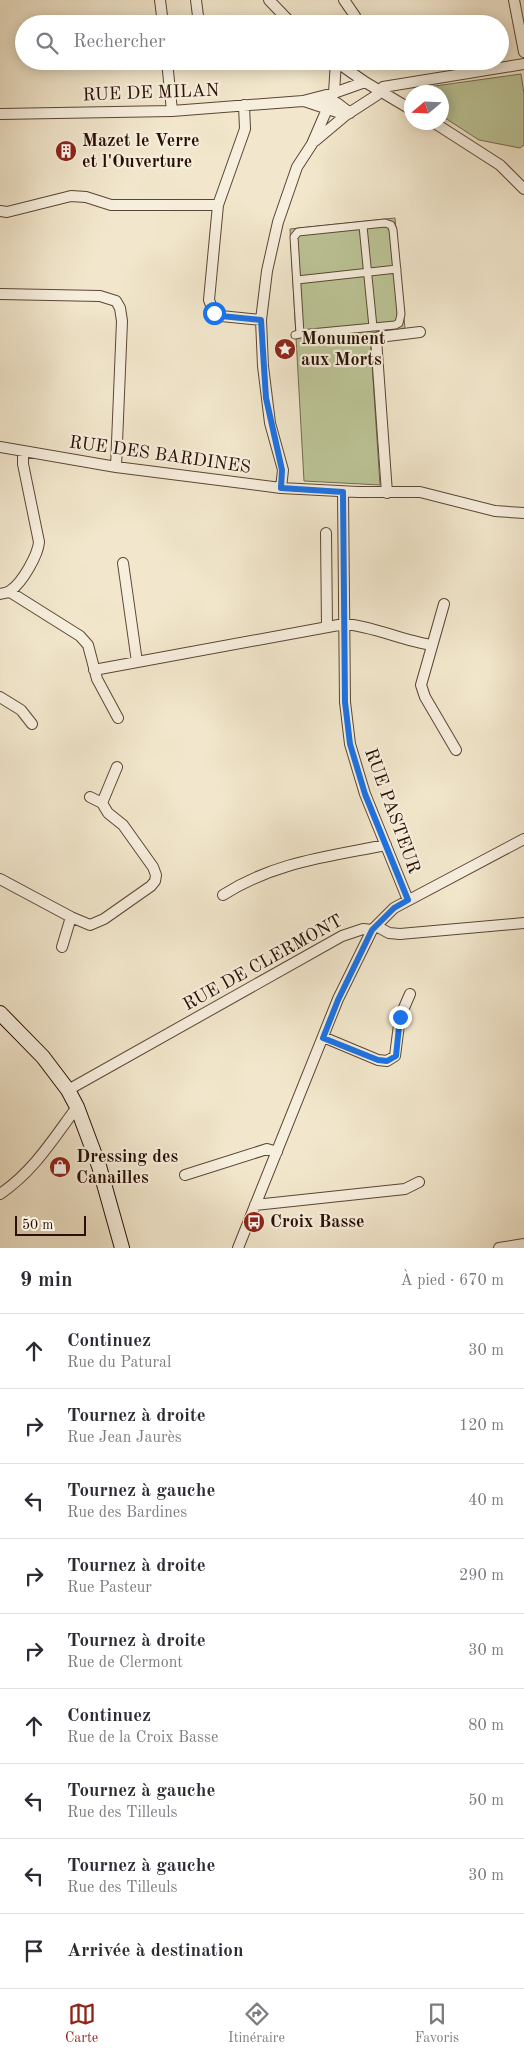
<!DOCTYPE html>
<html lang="fr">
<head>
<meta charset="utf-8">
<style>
  :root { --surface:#fff; --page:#f7f7f7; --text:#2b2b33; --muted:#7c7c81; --line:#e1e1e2; --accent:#8f2418 }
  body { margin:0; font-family:"Old Standard TT",serif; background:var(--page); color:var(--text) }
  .compass { position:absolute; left:404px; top:85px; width:45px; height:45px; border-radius:50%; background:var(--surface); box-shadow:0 2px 12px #0003; rotate:251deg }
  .scale { position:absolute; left:15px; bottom:12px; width:71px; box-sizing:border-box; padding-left:5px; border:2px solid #291003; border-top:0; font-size:14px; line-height:18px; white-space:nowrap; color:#291003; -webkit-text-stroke:4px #f7efde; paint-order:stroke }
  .stop { position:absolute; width:15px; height:15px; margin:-11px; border:4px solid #1a73e8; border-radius:50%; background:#fff }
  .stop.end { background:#1a73e8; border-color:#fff; box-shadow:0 1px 5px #0008 }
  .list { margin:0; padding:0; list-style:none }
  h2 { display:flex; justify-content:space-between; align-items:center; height:65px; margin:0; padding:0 20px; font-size:21px }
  h2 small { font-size:16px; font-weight:400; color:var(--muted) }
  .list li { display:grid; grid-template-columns:32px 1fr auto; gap:15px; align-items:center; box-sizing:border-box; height:75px; padding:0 20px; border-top:1px solid var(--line) }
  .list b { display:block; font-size:19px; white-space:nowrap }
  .list p { margin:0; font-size:16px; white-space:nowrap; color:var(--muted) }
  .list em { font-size:16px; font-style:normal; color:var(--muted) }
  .icon { flex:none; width:28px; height:28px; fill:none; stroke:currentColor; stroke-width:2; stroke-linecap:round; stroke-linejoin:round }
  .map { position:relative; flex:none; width:524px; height:1248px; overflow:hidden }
  .search { position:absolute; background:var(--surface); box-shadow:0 2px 12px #0003; left:15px; right:15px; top:15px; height:55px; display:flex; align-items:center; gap:12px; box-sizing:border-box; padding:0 18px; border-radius:28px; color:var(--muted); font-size:19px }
  .sheet { height:740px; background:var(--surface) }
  nav { display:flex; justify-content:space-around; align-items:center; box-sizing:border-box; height:70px; border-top:1px solid var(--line); background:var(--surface); font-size:14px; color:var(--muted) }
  nav a { display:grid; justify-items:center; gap:2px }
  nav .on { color:var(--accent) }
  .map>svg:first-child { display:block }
</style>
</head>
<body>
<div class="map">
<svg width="524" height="1248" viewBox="0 0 524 1248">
  <rect width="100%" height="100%" fill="#f2e7cc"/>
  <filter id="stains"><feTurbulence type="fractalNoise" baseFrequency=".004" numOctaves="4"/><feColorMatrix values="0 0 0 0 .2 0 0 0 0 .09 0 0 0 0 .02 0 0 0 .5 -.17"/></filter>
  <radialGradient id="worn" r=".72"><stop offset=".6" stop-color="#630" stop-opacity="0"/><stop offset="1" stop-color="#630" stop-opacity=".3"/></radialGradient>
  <path fill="#bcc597" stroke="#726a4d" d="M 521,74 L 524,94 L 524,145 L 520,148 L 479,140 L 442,116 L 442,92 L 425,92 L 428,87 Z
    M 395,218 L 405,329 L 370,333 L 380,485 L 304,481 L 290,229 Z"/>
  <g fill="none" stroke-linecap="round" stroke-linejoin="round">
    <g stroke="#5b4635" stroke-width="9">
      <path id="pedestrian" d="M 363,226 L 373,327
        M 297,280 L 397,269
        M 295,335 L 300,334 L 395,325 L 399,323 L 401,314 L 393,230 L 391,225 L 385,223 L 298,232 L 294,237 L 300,334"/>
    </g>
    <g stroke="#5b4635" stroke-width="12">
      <path id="minor" d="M 160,0 L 163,24
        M 196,0 L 199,24
        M 269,0 L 292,24
        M 344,0 L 355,16 L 355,24
        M 514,0 L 524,52
        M 167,61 L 172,111
        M 335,61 L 365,82 L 412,110
        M 325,98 L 337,103 L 350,113
        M 304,101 L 346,115
        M 244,105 L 245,129 L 218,205 L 209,300 L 214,313 L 221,316 L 261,320
        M 0,114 L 172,111 L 303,101 L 334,93 L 365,82
        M 433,122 L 500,165 L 524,189
        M 315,141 L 346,115 L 377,95 L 383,87 L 524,64
        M 0,211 L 7,212 L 71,196 L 86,197 L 111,205 L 218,205
        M 0,294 L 100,296 L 116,301 L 120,308 L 122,321 L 116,467
        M 0,447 L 116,467 L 281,488 L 358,492 L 420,492 L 495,511 L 524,513
        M 281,488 L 283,470 L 270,423 L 263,366 L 261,320 L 267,271 L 278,222 L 297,167 L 312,144 L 334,93 L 336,61
        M 343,492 L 345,702 L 350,744 L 365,794 L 408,900
        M 387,493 L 376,339 L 379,337 L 420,332
        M 326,533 L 327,627
        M 123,563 L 137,662
        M 10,592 L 80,636 L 88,645 L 97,679 L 118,718
        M 0,594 C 4,593 8,593 11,590 C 22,583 38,555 39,542 L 23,464 L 23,452
        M 444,604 L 421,685 L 425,697 L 456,750
        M 94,670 L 344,624 C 374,626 402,641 432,645
        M 0,697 L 21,710 L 32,724
        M 102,803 L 117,767
        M 0,879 L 71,917 L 90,925 L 104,919 L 151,886 L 155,881 L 156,875 L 153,867 L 123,825 L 108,813 L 102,803 L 90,797
        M 223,895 C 275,862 326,857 386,845
        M 376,926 L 389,933 L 400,934 L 524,923
        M 62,947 L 71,917
        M 323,1037 L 378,1060 L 387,1061 L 395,1056 L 400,1017 L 410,994
        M 68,1090 L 342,936 L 363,929 L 372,930
        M 185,1175 L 267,1149 L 277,1152
        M 0,1194 C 34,1171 53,1139 77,1107
        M 255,1205 L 405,1189 L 419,1182
        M 238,1248 L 338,999 L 372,930 L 394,908 L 524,839
        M 499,1248 L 524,1244"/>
    </g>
    <g stroke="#291003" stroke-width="16">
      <path id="secondary" d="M 0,1013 L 43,1057 L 68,1090 L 77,1107 L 99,1166 L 122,1248"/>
    </g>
    <use href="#pedestrian" stroke="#f7efde" stroke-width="7"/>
    <use href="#minor" stroke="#f7efde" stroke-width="10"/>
    <use href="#secondary" stroke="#f7efde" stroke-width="14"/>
  </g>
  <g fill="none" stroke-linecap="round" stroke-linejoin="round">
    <path stroke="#1a73e8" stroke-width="6" d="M 214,313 L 221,316 L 261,320 L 266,398 L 282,470 L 281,488 L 343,492 L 345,702 L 350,744 L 365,794 L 408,900 L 394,908 L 372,930 L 338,1000 L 323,1038 L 378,1060 L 387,1061 L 396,1056 L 400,1017"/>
  </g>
  <defs>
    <g id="building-disc" transform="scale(1.125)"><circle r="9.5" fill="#8f2418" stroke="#f7efde"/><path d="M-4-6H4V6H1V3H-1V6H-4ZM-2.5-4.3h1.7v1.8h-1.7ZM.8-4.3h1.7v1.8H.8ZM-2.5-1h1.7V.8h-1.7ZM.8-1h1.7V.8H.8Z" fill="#fff"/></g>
    <g id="sight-disc" transform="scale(1.125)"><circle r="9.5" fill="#8f2418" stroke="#f7efde"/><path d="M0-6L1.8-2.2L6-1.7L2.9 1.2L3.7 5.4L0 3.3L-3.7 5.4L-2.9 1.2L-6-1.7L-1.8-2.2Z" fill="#fff"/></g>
    <g id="shop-disc" transform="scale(1.125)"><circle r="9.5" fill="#8f2418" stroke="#f7efde"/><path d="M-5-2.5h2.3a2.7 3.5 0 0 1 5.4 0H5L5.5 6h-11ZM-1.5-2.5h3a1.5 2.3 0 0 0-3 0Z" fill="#fff"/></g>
    <g id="bus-disc" transform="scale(1.125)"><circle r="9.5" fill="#8f2418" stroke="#f7efde"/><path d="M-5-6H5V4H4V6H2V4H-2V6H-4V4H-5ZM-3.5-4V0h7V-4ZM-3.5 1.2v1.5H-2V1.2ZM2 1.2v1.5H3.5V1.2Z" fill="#fff"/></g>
  </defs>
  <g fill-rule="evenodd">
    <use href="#building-disc" x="66" y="151"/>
    <use href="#sight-disc" x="285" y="349"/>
    <use href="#shop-disc" x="60" y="1167"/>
    <use href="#bus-disc" x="254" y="1222"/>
  </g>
  <g text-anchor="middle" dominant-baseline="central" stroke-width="4.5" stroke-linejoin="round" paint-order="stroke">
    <g font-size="18" fill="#291003" stroke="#f7efde">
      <text transform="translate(151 93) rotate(-2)">RUE DE MILAN</text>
      <text transform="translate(160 455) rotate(8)">RUE DES BARDINES</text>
      <text transform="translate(392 811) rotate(70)">RUE PASTEUR</text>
      <text transform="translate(263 963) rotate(-29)">RUE DE CLERMONT</text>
    </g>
    <g font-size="18" font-weight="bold" fill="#291003" stroke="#f7efde" text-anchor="start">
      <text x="82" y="141">Mazet le Verre<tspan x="82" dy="21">et l'Ouverture</tspan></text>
      <text x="301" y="339">Monument<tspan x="301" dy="21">aux Morts</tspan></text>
      <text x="76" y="1157">Dressing des<tspan x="76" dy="21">Canailles</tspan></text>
      <text x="270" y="1222">Croix Basse</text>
    </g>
  </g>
  <rect width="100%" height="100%" filter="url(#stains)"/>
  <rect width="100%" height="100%" fill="url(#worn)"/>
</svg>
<svg class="compass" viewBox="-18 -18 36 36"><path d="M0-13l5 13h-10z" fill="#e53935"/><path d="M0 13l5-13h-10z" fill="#7c7c81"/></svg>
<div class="scale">50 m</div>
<div class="stop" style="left:214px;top:313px"></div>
<div class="stop end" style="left:400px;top:1017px"></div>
<div class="search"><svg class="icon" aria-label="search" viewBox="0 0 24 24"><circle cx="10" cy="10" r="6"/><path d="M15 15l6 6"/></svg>Rechercher</div>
</div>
<section class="sheet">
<h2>9 min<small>À pied · 670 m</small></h2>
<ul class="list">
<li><svg class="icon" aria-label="ahead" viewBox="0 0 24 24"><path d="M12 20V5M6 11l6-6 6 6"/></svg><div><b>Continuez</b><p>Rue du Patural</p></div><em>30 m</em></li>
<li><svg class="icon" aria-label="right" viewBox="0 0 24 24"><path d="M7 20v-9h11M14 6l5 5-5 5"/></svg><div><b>Tournez à droite</b><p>Rue Jean Jaurès</p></div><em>120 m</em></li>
<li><svg class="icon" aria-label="left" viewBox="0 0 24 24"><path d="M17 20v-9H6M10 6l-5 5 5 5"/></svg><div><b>Tournez à gauche</b><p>Rue des Bardines</p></div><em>40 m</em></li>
<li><svg class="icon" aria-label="right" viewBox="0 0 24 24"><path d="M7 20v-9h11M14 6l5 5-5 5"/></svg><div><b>Tournez à droite</b><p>Rue Pasteur</p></div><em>290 m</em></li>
<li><svg class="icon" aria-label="right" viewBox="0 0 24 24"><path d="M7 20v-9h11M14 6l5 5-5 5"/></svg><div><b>Tournez à droite</b><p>Rue de Clermont</p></div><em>30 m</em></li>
<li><svg class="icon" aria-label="ahead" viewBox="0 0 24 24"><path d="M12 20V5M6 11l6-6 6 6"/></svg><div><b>Continuez</b><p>Rue de la Croix Basse</p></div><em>80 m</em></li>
<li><svg class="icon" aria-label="left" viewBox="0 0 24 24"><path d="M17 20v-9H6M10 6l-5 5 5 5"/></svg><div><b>Tournez à gauche</b><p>Rue des Tilleuls</p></div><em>50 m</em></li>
<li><svg class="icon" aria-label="left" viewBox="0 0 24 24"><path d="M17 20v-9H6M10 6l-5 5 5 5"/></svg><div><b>Tournez à gauche</b><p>Rue des Tilleuls</p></div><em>30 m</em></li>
<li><svg class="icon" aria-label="arrive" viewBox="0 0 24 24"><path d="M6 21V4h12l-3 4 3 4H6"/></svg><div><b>Arrivée à destination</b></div></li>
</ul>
</section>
<nav>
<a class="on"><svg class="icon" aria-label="map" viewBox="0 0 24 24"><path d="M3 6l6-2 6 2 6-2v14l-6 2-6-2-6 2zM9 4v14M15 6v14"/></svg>Carte</a>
<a><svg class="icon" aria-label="directions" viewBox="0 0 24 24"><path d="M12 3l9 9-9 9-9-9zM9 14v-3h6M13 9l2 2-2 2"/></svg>Itinéraire</a>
<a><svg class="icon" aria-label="saved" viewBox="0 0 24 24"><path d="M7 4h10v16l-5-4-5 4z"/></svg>Favoris</a>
</nav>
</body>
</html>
